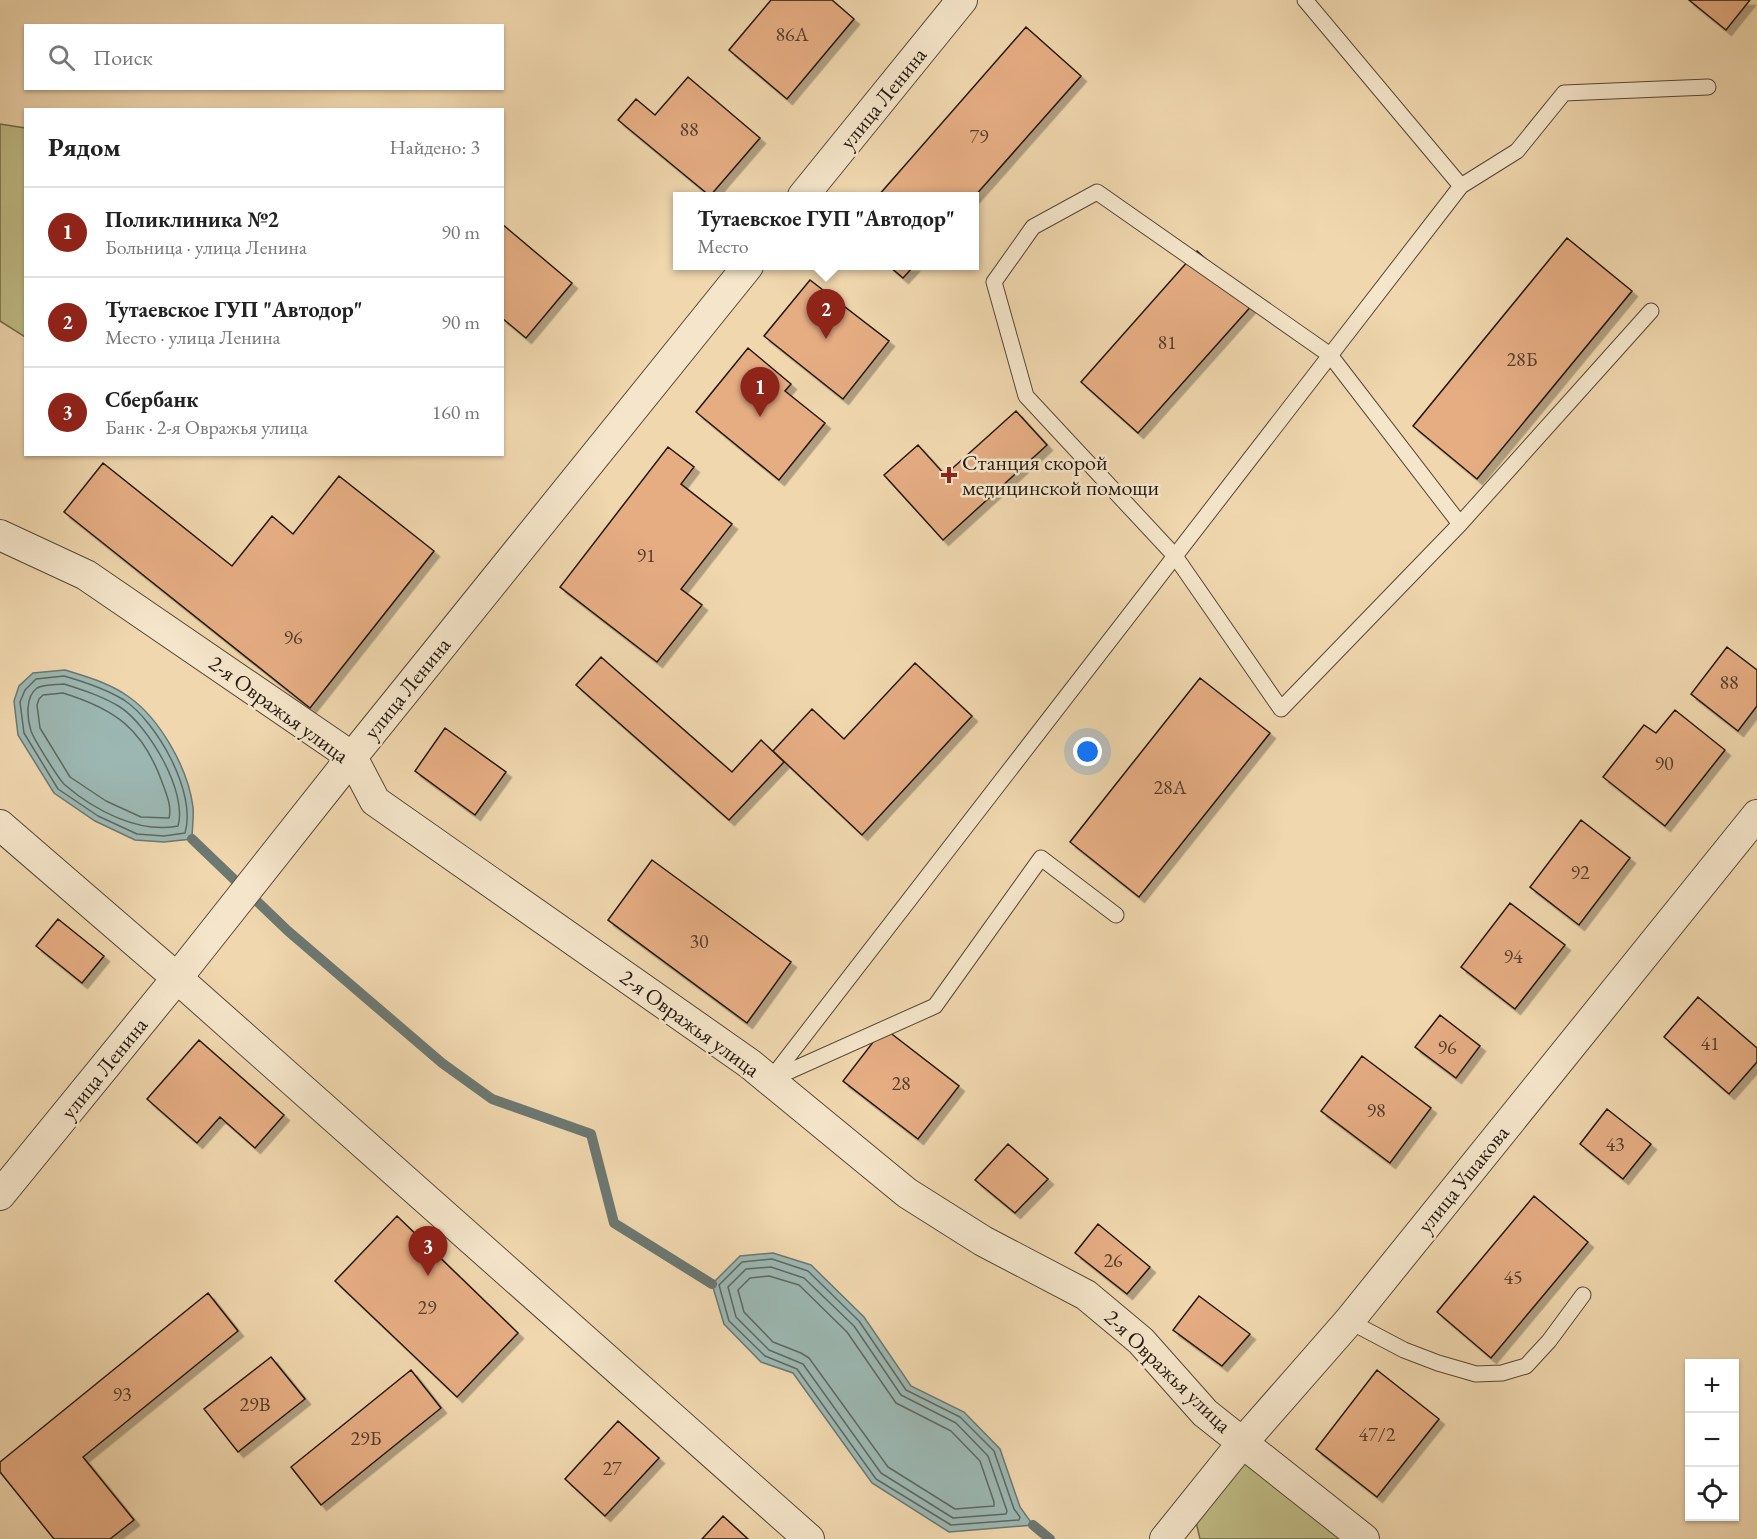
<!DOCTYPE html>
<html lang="ru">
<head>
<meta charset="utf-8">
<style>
  :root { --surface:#fff; --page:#f6f6f6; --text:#222; --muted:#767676; --line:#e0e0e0; --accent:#8f2418 }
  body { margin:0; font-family:"EB Garamond",serif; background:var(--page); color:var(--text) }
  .controls { position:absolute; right:18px; bottom:18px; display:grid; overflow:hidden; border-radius:0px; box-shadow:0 2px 4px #0004 }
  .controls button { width:54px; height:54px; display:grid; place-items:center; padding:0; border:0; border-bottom:2px solid var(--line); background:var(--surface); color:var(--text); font:30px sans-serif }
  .you { position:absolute; left:1088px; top:752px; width:21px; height:21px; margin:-15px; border:4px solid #fff; border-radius:50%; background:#1a73e8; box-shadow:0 0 0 9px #1a73e833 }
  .badge { display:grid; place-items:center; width:39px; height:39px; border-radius:50%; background:var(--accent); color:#fff; font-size:20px; font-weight:700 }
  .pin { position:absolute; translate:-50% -50px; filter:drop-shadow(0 2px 3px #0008) }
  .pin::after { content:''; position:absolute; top:32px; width:21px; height:18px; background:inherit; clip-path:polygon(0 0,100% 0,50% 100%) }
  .popup { position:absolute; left:673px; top:192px; width:306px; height:78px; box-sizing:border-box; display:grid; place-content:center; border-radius:0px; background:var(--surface); filter:drop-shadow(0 2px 4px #0005); font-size:20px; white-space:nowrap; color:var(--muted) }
  .popup b { font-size:22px; color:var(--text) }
  .popup::after { content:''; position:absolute; left:50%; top:100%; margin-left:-12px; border:12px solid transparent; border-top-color:var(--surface) }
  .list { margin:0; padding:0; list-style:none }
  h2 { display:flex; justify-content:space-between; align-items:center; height:78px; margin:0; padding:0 24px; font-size:26px }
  h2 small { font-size:20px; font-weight:400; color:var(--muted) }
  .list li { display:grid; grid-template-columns:39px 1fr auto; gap:18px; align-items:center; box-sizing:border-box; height:90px; padding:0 24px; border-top:2px solid var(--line) }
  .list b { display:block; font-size:22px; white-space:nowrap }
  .list p { margin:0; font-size:20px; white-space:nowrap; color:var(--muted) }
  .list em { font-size:20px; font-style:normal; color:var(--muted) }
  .icon { flex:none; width:33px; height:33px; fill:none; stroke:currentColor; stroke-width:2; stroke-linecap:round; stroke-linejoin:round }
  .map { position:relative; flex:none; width:1757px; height:1539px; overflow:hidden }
  .search { position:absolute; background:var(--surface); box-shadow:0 2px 4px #0004; left:24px; top:24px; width:480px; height:66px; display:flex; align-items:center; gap:15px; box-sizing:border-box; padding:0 21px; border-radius:0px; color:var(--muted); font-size:22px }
  .panel { position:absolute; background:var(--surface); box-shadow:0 2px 4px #0004; left:24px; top:108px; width:480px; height:348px; border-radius:0px }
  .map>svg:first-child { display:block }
</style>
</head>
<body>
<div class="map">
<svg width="1757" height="1539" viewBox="0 0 1757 1539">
  <defs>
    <filter id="shadow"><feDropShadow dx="5.5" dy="5.5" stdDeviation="0" flood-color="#0004"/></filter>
  </defs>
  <rect width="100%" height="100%" fill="#f0d7ae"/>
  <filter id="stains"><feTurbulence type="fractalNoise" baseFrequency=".00333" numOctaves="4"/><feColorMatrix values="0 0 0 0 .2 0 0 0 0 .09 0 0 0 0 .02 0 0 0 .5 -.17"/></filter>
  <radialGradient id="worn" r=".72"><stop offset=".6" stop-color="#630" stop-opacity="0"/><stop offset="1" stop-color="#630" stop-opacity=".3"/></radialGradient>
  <path fill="#c0bd86" stroke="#726b4b" stroke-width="1.5" d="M 0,124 L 25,128 L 25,337 L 0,321 Z
    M 1247,1457 L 1349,1539 L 1200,1539 L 1196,1522 Z"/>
  <path fill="#9cb8b3" stroke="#6c7872" stroke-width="1.5" d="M 65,670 C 87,677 110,683 129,697 C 160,719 188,768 193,807 C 194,817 192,829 192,839 L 164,842 L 135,840 L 95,821 L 54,793 L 18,735 L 14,701 L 19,686 L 33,673 Z
    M 773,1253 L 811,1265 L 864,1317 L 911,1386 L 964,1412 L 1000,1449 L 1020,1507 L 1033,1525 L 949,1532 L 872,1483 L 793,1373 L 761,1362 L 724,1324 L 712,1284 L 740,1256 Z"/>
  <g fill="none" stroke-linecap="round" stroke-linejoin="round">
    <path stroke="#606862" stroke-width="1.5" d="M 64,676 C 85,682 106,689 124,700 C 157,722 197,793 185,833 L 164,836 L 137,834 L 98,816 L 58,789 L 24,733 L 20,702 L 25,690 L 36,679 Z
      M 64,684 C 83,690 102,696 120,707 C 148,725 188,792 178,826 C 139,834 94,810 65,785 C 59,780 34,739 31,731 C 27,718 25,697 37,688 C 44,684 56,685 64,684 Z
      M 63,693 C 115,709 143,729 162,782 C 166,793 172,806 169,818 L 141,817 L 106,801 L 70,777 L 40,728 L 37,705 L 39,699 L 43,695 Z
      M 772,1259 L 808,1271 L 859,1321 L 906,1390 L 960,1417 L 994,1451 L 1014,1509 L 1020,1517 L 1019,1520 L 951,1525 L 876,1479 L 797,1369 L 765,1356 L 729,1321 L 719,1285 L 742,1262 Z
      M 771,1267 L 804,1278 L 854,1326 L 901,1395 L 956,1423 L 988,1456 L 1007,1511 L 1006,1514 L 953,1518 L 881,1473 L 803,1364 L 769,1350 L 736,1317 L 728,1287 L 746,1269 Z
      M 769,1276 L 799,1285 L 847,1332 L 896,1403 L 951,1431 L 980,1461 L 994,1502 L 994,1506 L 955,1509 L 888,1467 L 809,1358 L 801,1353 L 773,1342 L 744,1312 L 738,1290 L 750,1278 Z"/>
    <path stroke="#6c7872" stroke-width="10" d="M 192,839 L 288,931 L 442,1063 L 492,1099 L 591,1134 L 614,1223 L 712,1284
      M 1033,1525 L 1050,1539"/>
  </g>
  <path fill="#e6ad83" stroke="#241910" stroke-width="1.5" filter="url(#shadow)" d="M 771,0 L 832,0 L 854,19 L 787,99 L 729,50 Z
    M 1689,0 L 1750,0 L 1726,30 Z
    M 1026,27 L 1081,76 L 974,197 L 878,196 Z
    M 688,77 L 760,138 L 710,196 L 618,120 L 636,99 L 655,115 Z
    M 502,224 L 572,283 L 526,338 L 502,318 Z
    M 1567,238 L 1632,291 L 1477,479 L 1413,426 Z
    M 1197,251 L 1254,303 L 1138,433 L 1081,382 Z
    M 889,266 L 914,266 L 903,278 Z
    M 810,280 L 889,341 L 843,399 L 764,336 Z
    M 748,348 L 791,384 L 785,391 L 825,423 L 779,480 L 696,412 Z
    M 1016,411 L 1047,445 L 943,540 L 884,475 L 918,445 L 945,475 Z
    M 668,447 L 694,467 L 681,484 L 732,524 L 681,589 L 702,605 L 657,662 L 560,587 Z
    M 103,463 L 232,566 L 272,516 L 293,534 L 339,476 L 434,551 L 310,708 L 64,512 Z
    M 1727,647 L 1757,670 L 1757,706 L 1738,731 L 1691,694 Z
    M 601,657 L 732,772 L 761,740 L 784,762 L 729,820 L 576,685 Z
    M 915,663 L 972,716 L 862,835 L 773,751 L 812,709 L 844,739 Z
    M 1200,678 L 1270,733 L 1139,897 L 1070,842 Z
    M 1675,710 L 1725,750 L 1665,826 L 1603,777 L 1644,725 L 1656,733 Z
    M 445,728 L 506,772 L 475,815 L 415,771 Z
    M 1581,820 L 1630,858 L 1579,925 L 1530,887 Z
    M 652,860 L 791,962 L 747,1023 L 608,920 Z
    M 1510,903 L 1565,945 L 1515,1009 L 1461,967 Z
    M 58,919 L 104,956 L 82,983 L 36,946 Z
    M 1698,997 L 1757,1048 L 1757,1062 L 1729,1094 L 1664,1037 Z
    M 1440,1015 L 1480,1046 L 1456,1078 L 1415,1047 Z
    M 884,1028 L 959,1086 L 918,1139 L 843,1081 Z
    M 199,1040 L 284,1115 L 255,1148 L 220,1117 L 197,1143 L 147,1099 Z
    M 1362,1056 L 1431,1108 L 1390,1163 L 1321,1111 Z
    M 1607,1109 L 1651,1144 L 1623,1179 L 1580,1144 Z
    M 1008,1144 L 1048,1179 L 1015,1213 L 975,1180 Z
    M 1534,1196 L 1588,1242 L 1491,1358 L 1437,1312 Z
    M 397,1216 L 518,1333 L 457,1397 L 335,1281 Z
    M 1098,1224 L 1150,1267 L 1127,1294 L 1075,1253 Z
    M 208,1293 L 238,1331 L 83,1457 L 134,1520 L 110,1539 L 54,1539 L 0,1472 L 0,1462 Z
    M 1199,1296 L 1250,1334 L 1222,1366 L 1173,1330 Z
    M 271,1357 L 305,1399 L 238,1452 L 204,1409 Z
    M 411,1370 L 441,1408 L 321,1505 L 291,1467 Z
    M 1377,1370 L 1439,1419 L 1377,1497 L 1316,1449 Z
    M 618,1421 L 659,1458 L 605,1516 L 565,1479 Z
    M 723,1516 L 748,1539 L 702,1539 Z"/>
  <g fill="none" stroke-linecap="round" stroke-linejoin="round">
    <g stroke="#574838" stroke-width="17">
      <path id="lane" d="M 1461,186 L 1517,151 L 1564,93 L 1708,87
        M 1097,192 L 1330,355 L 1460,524 L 1281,709 L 1175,556 L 1026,396 L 994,282 L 1033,227 Z
        M 1460,524 L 1651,311
        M 772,1079 L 935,1006 L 1041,858 L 1116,915
        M 770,1080 L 1461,186 L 1305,0
        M 1349,1321 L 1404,1350 L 1438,1363 L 1476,1374 L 1502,1373 L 1526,1366 L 1549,1341 L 1583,1295"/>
    </g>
    <g stroke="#574838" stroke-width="32">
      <path id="street" d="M 803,196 L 962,0
        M 0,535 L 86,575 L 352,757 L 375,801 L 750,1064 L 907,1193 L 983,1241 L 1086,1295 L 1141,1341 L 1205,1413 L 1364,1539
        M 0,825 L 177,978 L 809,1539
        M 0,1195 L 177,978 L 352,757 L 748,266
        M 1165,1539 L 1243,1442 L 1349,1321 L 1757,815"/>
    </g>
    <use href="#lane" stroke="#f5e5ca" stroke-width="15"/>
    <use href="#street" stroke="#f5e5ca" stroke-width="30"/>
  </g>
  <path fill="#8f2418" stroke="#f5e5ca" stroke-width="2" d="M946 466h6v6h6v6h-6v6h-6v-6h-6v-6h6z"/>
  <g text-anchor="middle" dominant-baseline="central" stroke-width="5" stroke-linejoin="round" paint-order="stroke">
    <g font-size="20" fill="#543e2d">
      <text x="792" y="34">86А</text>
      <text x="689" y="129">88</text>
      <text x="979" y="136">79</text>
      <text x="1167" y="342">81</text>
      <text x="1522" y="359">28Б</text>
      <text x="646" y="555">91</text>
      <text x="293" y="637">96</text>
      <text x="1729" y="682">88</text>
      <text x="1664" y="763">90</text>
      <text x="1170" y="787">28А</text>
      <text x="1580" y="872">92</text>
      <text x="699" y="941">30</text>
      <text x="1513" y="956">94</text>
      <text x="1710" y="1043">41</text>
      <text x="1447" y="1047">96</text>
      <text x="901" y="1083">28</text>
      <text x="1376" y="1110">98</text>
      <text x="1615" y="1144">43</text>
      <text x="1113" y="1260">26</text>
      <text x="1513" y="1277">45</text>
      <text x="427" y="1307">29</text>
      <text x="122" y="1394">93</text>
      <text x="255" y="1404">29В</text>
      <text x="1377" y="1434">47/2</text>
      <text x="366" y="1438">29Б</text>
      <text x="612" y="1468">27</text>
    </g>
    <g font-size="22" fill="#241910" stroke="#f5e5ca">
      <text transform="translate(883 98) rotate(-51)">улица Ленина</text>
      <text transform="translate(407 688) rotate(-51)">улица Ленина</text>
      <text transform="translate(279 709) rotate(36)">2-я Овражья улица</text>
      <text transform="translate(690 1023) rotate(36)">2-я Овражья улица</text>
      <text transform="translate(104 1068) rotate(-51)">улица Ленина</text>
      <text transform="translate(1463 1179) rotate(-51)">улица Ушакова</text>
      <text transform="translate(1168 1371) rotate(44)">2-я Овражья улица</text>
    </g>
    <g font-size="22" fill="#241910" stroke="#f5e5ca" text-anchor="start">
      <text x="962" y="462">Станция скорой<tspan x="962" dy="25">медицинской помощи</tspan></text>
    </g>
  </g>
  <rect width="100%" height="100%" filter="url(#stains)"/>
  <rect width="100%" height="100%" fill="url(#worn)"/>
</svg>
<div class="controls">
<button>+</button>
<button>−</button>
<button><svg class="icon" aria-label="locate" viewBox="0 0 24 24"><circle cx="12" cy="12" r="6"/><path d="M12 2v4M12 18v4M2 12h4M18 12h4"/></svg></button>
</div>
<div class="you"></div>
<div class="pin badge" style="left:760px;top:417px">1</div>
<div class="pin badge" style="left:826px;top:339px">2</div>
<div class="popup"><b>Тутаевское ГУП &quot;Автодор&quot;</b>Место</div>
<div class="pin badge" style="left:428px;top:1276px">3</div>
<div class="search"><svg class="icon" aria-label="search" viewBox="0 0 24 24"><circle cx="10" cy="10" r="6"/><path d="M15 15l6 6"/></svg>Поиск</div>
<section class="panel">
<h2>Рядом<small>Найдено: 3</small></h2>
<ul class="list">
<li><span class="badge">1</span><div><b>Поликлиника №2</b><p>Больница · улица Ленина</p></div><em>90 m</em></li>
<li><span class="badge">2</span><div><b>Тутаевское ГУП &quot;Автодор&quot;</b><p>Место · улица Ленина</p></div><em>90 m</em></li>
<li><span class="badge">3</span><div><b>Сбербанк</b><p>Банк · 2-я Овражья улица</p></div><em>160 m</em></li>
</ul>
</section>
</div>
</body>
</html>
